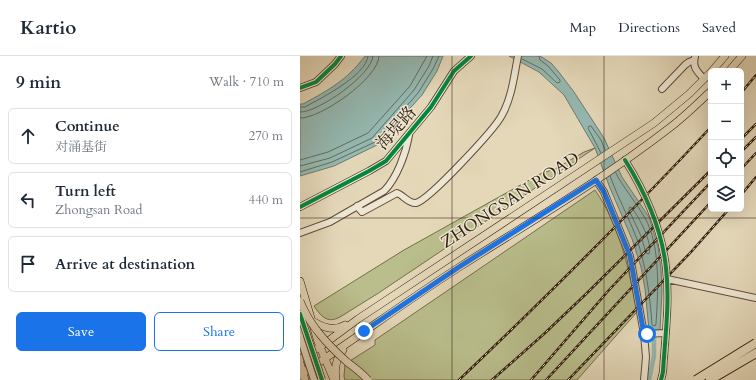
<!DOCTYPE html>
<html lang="en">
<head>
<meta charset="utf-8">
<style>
  :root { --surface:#fff; --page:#f6f6f7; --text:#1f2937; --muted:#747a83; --line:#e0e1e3; --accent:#1a73e8 }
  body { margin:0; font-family:Cardo,"Noto Serif SC",serif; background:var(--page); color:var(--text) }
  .controls { position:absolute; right:12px; top:12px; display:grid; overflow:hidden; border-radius:6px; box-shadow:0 4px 16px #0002 }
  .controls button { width:36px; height:36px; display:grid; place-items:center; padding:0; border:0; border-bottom:1px solid var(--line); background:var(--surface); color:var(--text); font:20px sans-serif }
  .stop { position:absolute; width:12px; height:12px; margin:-9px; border:3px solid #1a73e8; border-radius:50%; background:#fff }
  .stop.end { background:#1a73e8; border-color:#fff; box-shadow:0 1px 4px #0008 }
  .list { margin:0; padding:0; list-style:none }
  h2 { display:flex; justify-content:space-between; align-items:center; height:52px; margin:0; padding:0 16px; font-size:17px }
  h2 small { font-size:13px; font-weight:400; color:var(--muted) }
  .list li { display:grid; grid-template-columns:26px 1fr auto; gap:12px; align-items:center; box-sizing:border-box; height:56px; margin:0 8px 8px; padding:0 8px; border:1px solid var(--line); border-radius:6px }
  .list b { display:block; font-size:15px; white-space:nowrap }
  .list p { margin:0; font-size:13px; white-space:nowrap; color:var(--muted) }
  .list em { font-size:13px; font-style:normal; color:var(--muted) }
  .actions { display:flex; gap:8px; padding:12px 16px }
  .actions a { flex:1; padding:9px 0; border:1px solid var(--accent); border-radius:6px; text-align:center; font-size:14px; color:var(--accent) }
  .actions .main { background:var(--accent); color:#fff }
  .icon { flex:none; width:22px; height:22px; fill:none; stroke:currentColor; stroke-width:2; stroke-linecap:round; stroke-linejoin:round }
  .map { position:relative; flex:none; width:456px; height:324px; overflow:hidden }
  header { display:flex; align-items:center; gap:24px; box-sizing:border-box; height:56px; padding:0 20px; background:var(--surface); border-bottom:1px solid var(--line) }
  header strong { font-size:19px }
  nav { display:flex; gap:22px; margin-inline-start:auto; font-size:14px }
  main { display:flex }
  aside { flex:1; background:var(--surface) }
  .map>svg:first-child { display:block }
</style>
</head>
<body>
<header>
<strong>Kartio</strong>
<nav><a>Map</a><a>Directions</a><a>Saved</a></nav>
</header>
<main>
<aside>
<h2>9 min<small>Walk · 710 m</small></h2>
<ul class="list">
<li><svg class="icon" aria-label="ahead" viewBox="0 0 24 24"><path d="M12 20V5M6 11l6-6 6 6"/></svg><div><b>Continue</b><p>对涌基街</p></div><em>270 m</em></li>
<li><svg class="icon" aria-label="left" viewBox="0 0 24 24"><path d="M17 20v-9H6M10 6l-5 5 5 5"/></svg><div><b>Turn left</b><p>Zhongsan Road</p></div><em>440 m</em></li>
<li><svg class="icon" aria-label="arrive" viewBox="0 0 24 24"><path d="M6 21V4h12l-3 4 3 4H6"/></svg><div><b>Arrive at destination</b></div></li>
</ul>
<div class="actions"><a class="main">Save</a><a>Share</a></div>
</aside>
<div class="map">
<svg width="456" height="324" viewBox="0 0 456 324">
  <rect width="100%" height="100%" fill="#e4d8b9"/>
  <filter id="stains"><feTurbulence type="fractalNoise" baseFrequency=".005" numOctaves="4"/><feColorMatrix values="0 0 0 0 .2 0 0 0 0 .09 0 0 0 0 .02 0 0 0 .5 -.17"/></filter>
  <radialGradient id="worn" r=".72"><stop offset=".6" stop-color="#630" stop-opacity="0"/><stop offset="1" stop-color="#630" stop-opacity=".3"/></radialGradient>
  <path fill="#b9be8c" stroke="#766e4d" d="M 295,92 L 77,238 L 40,261 C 27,268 21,260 14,250 L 104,194 L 242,117 L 255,113 L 284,96 Z
    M 295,134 C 320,170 329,213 337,256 L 277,324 L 45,324 L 44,320 L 45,308 L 75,289 L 75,284 Z"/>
  <path fill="#95b9b2" stroke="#6e7b70" d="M 65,0 L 143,0 L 137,15 L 122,39 L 77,89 L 34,110 L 0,120 L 0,48 L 3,48 C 30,33 46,25 65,0 Z
    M 209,0 L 240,0 L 251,7 L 258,15 L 274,36 L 304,82 L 322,121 L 349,161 L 358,191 L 361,213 L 362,236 L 360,274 L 349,274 L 345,233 L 341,211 L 332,183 L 310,132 L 295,92 L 264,39 L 239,16 Z"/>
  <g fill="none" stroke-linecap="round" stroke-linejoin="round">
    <path stroke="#646c60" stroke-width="1" d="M 222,3 L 242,13 L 257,27 L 260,26 L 260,24 L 248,10 L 240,4 L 239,0
      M 0,51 L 5,51 C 21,42 66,20 68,0
      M 0,56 C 17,57 72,19 73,0
      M 0,62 C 20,63 79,22 79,0
      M 301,97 L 288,72 L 289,70 L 291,70 L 301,84 L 305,94
      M 0,104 L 28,96 L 68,77 L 110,30 L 127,0
      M 0,110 L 30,102 L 72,82 L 114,34 L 129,10 L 133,0
      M 0,116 L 32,106 L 75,86 L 118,37 L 133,13 L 139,0
      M 310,120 C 318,142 329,162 337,183 C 346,211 350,239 352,269 L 355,270 L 356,268 C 358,237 361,190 345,162 C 337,148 327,136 319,123 L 316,117
      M 330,151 L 332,152 C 339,161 353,187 349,198 L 346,197 L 341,180 L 329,154 Z"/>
    <path stroke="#95b9b2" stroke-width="4.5" d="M 349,324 L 354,300 L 354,276"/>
    <g stroke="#5f4c39" stroke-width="8">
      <path id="minor" d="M 395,1 C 392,12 398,16 404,23
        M 0,32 L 16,26 L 35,8 L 41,0
        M 362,33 L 385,9 L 389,6 L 394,4
        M 325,104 C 345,136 362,174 366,212 C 370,246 365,281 363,316 L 361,324
        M 296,124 L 304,136 L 330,200 L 344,278 L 346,301 L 344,324
        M 57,150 L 62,156 L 97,137 C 103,139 109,148 116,147 C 129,144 195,73 202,59 C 212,41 214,20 218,0
        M 0,151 L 69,115 L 86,105 L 131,51 L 154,15 L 171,0
        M 0,177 L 30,166 L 84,135 C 97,122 106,97 109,79
        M 367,223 L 456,242
        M 344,278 L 366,277"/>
    </g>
    <g stroke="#331e0e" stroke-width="8">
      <path id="major" d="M 412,15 L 425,0
        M 429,15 L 442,0
        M 0,225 L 18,286 L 34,324
        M 11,264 C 22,271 33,276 45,269
        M 0,303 L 20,291 L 58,263 L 354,67 L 389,38 L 411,16
        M 0,307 L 5,324
        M 0,319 C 54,284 106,245 161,210 C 230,166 302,124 368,73 C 383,62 397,48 411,35
        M 36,322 C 34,311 36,303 43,294"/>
    </g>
    <use href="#minor" stroke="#ede6d2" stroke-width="6"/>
    <use href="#major" stroke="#e4d8b9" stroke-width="7"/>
    <g stroke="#331e0e" stroke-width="2.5">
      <path id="rail" d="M 441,37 L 456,19
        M 441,83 L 456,68
        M 441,96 L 456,81
        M 441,113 L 456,97
        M 441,139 L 456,121
        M 159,324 C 245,242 330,158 411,71
        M 192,324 L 245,277 L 286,238 L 411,114
        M 231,324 L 309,234 L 411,126
        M 246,324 L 411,146
        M 268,324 L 391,196 L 429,153"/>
    </g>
    <use href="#rail" stroke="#ede6d2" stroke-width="1" stroke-dasharray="3" stroke-linecap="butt"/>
    <g stroke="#5f4c39" stroke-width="8" stroke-linecap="butt">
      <path id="minor-bridge" d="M 0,258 L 22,324
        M 0,281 L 14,324"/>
    </g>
    <g stroke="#331e0e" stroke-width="8" stroke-linecap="butt">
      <path id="major-bridge" d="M 0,245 C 10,270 27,288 47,306 C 55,312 62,317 68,324"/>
    </g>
    <g stroke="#331e0e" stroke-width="10" stroke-linecap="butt">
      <path id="highway-bridge" d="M 396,324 L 456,287
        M 410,324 L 456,297"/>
    </g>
    <use href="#minor-bridge" stroke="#ede6d2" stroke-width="6"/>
    <use href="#major-bridge" stroke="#e4d8b9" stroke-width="7"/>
    <use href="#highway-bridge" stroke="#e4d8b9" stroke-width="8"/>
    <g stroke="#ede6d2" stroke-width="6">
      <path id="cycleway" d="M 0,32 L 16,26 L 35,8 L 41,0
        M 325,104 C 345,136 362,174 366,212 C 370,246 365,281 363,316 L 361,324
        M 0,151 L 69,115 L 86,105 L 131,51 L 154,15 L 171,0
        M 0,258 L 22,324"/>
    </g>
    <use href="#cycleway" stroke="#00873e" stroke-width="4"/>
  </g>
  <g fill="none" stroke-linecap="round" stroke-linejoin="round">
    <path stroke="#1a73e8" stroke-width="5" d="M 64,275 L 159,211 L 296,124 L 304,136 L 330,200 L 344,278 L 347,278"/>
  </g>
  <path fill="none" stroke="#331e0e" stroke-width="1" stroke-opacity="0.55" d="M 152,0 L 152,324M 304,0 L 304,324M 0,162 L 456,162"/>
  <g text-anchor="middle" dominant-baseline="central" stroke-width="3" stroke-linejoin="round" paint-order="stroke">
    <g font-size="17" fill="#331e0e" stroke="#ede6d2">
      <text transform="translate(96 72) rotate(-49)">海堤路</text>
      <text transform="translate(210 144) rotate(-33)">ZHONGSAN ROAD</text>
    </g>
  </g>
  <rect width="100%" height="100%" filter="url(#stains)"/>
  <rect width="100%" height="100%" fill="url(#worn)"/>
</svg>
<div class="controls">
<button>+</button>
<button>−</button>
<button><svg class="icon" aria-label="locate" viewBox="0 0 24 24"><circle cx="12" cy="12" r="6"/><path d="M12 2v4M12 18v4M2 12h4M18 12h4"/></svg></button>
<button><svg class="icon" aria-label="layers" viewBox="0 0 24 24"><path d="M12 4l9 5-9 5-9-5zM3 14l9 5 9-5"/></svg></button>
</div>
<div class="stop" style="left:347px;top:278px"></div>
<div class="stop end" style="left:64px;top:275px"></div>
</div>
</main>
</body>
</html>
